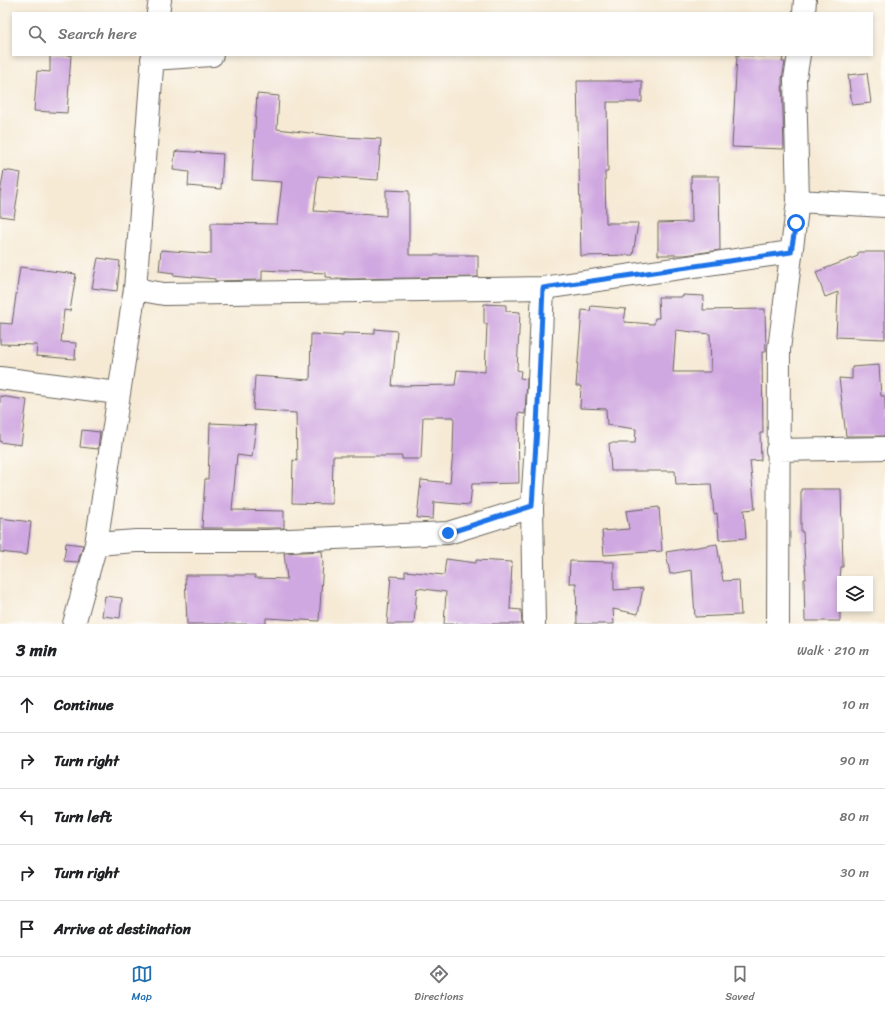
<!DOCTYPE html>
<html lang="en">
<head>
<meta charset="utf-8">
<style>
  :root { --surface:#fff; --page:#f2f2f2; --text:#202124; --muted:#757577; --line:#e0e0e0; --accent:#1f6fb2 }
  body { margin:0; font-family:Sriracha,sans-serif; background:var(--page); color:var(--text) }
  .controls { position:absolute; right:12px; bottom:12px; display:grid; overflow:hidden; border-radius:0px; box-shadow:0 2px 6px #0003 }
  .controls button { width:36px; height:36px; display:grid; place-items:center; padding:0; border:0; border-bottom:1px solid var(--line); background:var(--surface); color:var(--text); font:20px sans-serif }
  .stop { position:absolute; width:12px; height:12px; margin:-9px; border:3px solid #1a73e8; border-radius:50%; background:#fff }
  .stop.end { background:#1a73e8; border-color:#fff; box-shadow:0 1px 4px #0008 }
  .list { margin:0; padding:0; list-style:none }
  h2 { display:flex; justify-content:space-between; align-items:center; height:52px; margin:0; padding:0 16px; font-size:17px }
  h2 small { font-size:13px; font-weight:400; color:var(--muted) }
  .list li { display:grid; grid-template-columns:26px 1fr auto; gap:12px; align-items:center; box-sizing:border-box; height:56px; padding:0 16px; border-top:1px solid var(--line) }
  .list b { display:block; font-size:15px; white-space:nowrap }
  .list em { font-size:13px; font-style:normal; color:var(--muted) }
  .icon { flex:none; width:22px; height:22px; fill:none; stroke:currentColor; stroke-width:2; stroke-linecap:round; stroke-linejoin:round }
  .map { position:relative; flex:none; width:885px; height:624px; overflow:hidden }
  .search { position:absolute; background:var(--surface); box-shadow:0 2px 6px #0003; left:12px; right:12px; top:12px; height:44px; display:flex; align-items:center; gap:10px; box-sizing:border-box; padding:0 14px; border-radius:0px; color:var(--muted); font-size:15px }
  .sheet { height:332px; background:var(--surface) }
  nav { display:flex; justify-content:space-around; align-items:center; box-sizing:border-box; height:56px; border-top:1px solid var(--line); background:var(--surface); font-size:11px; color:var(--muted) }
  nav a { display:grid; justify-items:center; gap:2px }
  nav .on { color:var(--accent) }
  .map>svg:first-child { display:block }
</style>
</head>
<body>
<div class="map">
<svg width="885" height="624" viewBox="0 0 885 624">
  <rect width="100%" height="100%" fill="#fdfcf7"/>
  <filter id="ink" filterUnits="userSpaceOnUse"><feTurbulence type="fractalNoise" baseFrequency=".025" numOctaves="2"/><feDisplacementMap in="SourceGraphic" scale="8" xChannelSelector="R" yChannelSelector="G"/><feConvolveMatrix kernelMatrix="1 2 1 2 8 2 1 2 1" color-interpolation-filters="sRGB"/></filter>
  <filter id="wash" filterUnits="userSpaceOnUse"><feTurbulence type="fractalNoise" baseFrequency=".012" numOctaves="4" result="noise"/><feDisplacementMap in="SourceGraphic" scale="16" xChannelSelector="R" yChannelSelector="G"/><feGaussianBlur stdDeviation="0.9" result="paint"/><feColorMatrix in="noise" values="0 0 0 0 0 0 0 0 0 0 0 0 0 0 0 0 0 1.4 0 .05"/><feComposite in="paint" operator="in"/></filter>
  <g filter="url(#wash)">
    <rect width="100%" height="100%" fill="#f6ead5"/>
    <g id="blocks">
      <path fill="#d0a8e1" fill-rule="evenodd" d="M 50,55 L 71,55 L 67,113 L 34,111 L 37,71 L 50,72 Z
        M 737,55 L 783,57 L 782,62 L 785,62 L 782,79 L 784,149 L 732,147 Z
        M 867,73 L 871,103 L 852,105 L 848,75 Z
        M 577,81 L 642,81 L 642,102 L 607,102 L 608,172 L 605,172 L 606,223 L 638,223 L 633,255 L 581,256 Z
        M 257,94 L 279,96 L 277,129 L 343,137 L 381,139 L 378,180 L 318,176 L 314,211 L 386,216 L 386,190 L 409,191 L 409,255 L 478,255 L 478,277 L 350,279 L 326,277 L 326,273 L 262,270 L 262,280 L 215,281 L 215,279 L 173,275 L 174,273 L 159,271 L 161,250 L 211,254 L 211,223 L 277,224 L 282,182 L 252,180 Z
        M 178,151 L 223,154 L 221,189 L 188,186 L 189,172 L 173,170 L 175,152 Z
        M 4,170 L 21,173 L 14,218 L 0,216 L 0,193 Z
        M 691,176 L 719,176 L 720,250 L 685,255 L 658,255 L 658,223 L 692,222 Z
        M 858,252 L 885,252 L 885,339 L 836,337 L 838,292 L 825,297 L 816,272 L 858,256 Z
        M 98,258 L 120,261 L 117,291 L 92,288 Z
        M 20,267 L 76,274 L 70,311 L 64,310 L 61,342 L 76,343 L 75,359 L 36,356 L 37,345 L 0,344 L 0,323 L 12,324 Z
        M 683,295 L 704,296 L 703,310 L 765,309 L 766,352 L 762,352 L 763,433 L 760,433 L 761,460 L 750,461 L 755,509 L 744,510 L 746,538 L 719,540 L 717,513 L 714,514 L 711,484 L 676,485 L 675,471 L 611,471 L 609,443 L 635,443 L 636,429 L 607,425 L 606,409 L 580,408 L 581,386 L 576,386 L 582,310 L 590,311 L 591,306 L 626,309 L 624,322 L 654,324 L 655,318 L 659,318 L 658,297 L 683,297 ZM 676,330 L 710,334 L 711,372 L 673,372 Z
        M 484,304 L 506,305 L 506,311 L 520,312 L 517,370 L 521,371 L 520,378 L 527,379 L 525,414 L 518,413 L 519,483 L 472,484 L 470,505 L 434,502 L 433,519 L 417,518 L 421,480 L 450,483 L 453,452 L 454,417 L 423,417 L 421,459 L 402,459 L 402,456 L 333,456 L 332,504 L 292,503 L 293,460 L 297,461 L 296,413 L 253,410 L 255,376 L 310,380 L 311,334 L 343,336 L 343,333 L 375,334 L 375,329 L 397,331 L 392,386 L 455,385 L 457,370 L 485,372 L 487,324 L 484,324 Z
        M 879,365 L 881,396 L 885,396 L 885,436 L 846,436 L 839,378 L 852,379 L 852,367 Z
        M 0,396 L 27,400 L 21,445 L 0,442 Z
        M 210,423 L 256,425 L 252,457 L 237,455 L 232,510 L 284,511 L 284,528 L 202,528 L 205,479 L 208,479 Z
        M 82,430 L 100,432 L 98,449 L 80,447 Z
        M 801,489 L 841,489 L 843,567 L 841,567 L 840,579 L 840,621 L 805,621 L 804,579 L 806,579 L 803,532 L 801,532 Z
        M 659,507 L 662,551 L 604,555 L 602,531 L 629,529 L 626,511 Z
        M 0,518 L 31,522 L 27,555 L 0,552 Z
        M 66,543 L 83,545 L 78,562 L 64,561 Z
        M 717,544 L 723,581 L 739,580 L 741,615 L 695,617 L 692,570 L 670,574 L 666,552 Z
        M 322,551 L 323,563 L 319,621 L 266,618 L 266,624 L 187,624 L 185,575 L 255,575 L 255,578 L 287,579 L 284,553 Z
        M 446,559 L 476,563 L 476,560 L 512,562 L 510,609 L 521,610 L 522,624 L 444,624 L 446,592 L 417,588 L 414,624 L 387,624 L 391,576 L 405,577 L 405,571 L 444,575 Z
        M 570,561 L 614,562 L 614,590 L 643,588 L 638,614 L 613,609 L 614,624 L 577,624 L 576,583 L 569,583 Z
        M 105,596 L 122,598 L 120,618 L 102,616 Z"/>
    </g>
  </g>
  <g filter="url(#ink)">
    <use href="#blocks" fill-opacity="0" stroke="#68645d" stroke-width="1"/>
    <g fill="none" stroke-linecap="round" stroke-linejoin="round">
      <g stroke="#68645d" stroke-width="24">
        <path id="street" d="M 158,13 L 160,0
          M 804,13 L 805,0
          M 152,59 L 212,55
          M 798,201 L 885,206
          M 135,289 L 164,294 L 543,288 L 791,252
          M 0,378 L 118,393
          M 777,450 L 885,448
          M 96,544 L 136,541 L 267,541 L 448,533 L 532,507
          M 74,624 L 96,544 L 135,289 L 153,55
          M 534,624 L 532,507 L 537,427 L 543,288
          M 778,624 L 779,349 L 798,201 L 795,79 L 799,55"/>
      </g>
      <use href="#street" stroke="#fff" stroke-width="22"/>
    </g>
  </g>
  <g fill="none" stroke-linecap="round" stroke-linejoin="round" filter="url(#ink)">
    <path stroke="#1a73e8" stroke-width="5" d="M 448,533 L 532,506 L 537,427 L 543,288 L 791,252 L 796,223"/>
  </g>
</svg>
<div class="controls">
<button><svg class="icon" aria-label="layers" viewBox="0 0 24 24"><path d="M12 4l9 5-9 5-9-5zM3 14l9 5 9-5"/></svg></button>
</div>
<div class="stop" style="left:796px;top:223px"></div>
<div class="stop end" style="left:448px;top:533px"></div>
<div class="search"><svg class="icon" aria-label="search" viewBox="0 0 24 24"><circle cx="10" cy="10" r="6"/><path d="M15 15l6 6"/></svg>Search here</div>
</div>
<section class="sheet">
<h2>3 min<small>Walk · 210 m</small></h2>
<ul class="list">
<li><svg class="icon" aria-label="ahead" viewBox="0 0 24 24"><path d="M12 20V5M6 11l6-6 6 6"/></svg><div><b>Continue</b></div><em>10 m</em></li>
<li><svg class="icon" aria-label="right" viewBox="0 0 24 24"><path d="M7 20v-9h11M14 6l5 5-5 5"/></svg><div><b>Turn right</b></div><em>90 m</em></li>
<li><svg class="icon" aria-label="left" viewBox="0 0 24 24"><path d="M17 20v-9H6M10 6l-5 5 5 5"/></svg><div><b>Turn left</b></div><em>80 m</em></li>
<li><svg class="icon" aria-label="right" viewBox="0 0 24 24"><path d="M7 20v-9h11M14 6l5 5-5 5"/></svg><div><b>Turn right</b></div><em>30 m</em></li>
<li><svg class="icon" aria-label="arrive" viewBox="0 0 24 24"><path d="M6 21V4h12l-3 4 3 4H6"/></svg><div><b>Arrive at destination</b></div></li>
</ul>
</section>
<nav>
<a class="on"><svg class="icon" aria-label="map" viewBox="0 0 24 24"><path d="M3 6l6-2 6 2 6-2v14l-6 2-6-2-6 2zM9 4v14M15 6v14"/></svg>Map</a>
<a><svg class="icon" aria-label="directions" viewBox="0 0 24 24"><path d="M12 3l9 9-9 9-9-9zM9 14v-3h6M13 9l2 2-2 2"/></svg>Directions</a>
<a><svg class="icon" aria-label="saved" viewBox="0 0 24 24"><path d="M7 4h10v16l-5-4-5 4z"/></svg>Saved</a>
</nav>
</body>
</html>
